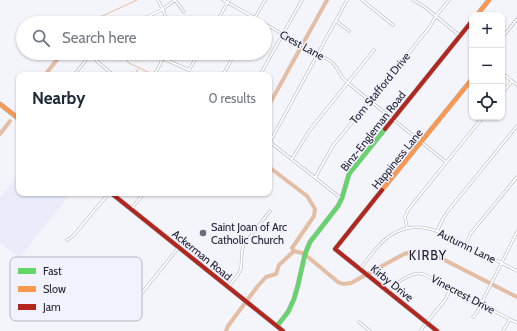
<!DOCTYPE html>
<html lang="en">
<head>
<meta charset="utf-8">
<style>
  :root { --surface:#fff; --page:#f6f6f7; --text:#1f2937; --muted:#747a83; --line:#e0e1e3 }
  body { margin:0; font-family:Cabin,sans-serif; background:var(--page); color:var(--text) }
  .controls { position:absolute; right:12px; top:12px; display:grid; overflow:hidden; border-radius:8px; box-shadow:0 1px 3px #0004 }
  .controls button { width:36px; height:36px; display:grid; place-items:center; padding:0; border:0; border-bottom:1px solid var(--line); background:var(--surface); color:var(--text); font:20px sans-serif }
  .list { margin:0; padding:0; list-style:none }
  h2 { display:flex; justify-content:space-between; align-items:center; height:52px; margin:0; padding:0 16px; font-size:17px }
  h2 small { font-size:13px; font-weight:400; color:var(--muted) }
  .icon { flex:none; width:22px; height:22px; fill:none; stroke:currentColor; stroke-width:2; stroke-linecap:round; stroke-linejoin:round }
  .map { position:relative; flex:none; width:517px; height:331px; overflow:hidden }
  .search { position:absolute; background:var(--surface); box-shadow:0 1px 3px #0004; left:16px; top:16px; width:256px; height:44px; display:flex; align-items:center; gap:10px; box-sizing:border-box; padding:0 14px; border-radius:22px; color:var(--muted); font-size:15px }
  .panel { position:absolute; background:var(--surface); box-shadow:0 1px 3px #0004; left:16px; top:72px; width:256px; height:124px; border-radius:8px }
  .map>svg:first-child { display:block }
</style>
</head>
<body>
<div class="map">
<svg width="517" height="331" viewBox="0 0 517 331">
  <rect width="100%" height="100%" fill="#f4f5fb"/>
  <path fill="#eaecfb" d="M 19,174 L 19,193 L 71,193 L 19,258 L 0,243 L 0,198 Z"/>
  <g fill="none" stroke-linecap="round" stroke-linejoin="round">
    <path stroke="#e3bea4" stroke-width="1" d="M 87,23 L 137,0
      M 118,53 L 129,63 L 152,74
      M 135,75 L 138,69"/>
    <path stroke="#e3bea4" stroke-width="4" d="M 45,75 L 62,53
      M 269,105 L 327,0
      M 18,110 L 19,109
      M 0,134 L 10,121
      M 269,167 L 307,196 L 315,209 L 314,216 L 292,248 L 294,251
      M 226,331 L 228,326 L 257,287 L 266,277 L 276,274 L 279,265 L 294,251 L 302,253 L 308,257 L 338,282 L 343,284 L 351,283 L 404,254 L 416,251 L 427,251 L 517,297"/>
    <g stroke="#afb0b8" stroke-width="3">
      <path id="street" d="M 158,0 L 164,12 L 167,23
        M 175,0 L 184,12
        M 223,0 L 264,23
        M 362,0 L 393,25
        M 413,0 L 426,8 L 460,36
        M 336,21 L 349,31
        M 135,23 L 163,9 L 175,0
        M 216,23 L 229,0
        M 252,23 L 265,0
        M 265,24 L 332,62 L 336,67 L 342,77 L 348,83 L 446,162
        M 505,34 L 517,19
        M 150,53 L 189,70 L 199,53
        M 502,73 L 517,85
        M 74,75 L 90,55 L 113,75
        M 154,75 L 160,65 L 164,53
        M 223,75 L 235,53
        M 260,75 L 302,0
        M 502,93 L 512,81
        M 292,159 L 309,131 L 374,50
        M 315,178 L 332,147 L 429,28 L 436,16 L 449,0
        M 342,199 L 270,142 L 347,0
        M 131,209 L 144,193
        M 407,228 L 405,217 L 408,210 L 483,117
        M 437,231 L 444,217 L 448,211 L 517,126
        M 67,240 L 73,236 L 109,193
        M 466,244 L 471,233 L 517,177
        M 360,269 C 369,258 379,242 391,235 C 419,217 445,234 471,247 C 486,255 501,263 517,271
        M 228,287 L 237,276 L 241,269 L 242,251 L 244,244 L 270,211
        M 389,292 C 395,283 412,271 423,274 L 517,323
        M 137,299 L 179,247
        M 473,317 L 476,314 L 517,232
        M 359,322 L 370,331
        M 420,331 L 445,300 L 451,288
        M 503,331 L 510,319"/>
    </g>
    <g stroke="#afb0b8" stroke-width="5">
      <path id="fast" d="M 277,326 L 288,312 L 294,299 L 298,285 L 305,254 L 310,242 L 338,206 L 342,198 L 349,174 L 385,129"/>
    </g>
    <g stroke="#afb0b8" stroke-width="5">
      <path id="slow" d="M 477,15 L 489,0
        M 0,104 L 19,119
        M 382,190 L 472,79"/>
    </g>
    <g stroke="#afb0b8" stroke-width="5">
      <path id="jam" d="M 385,129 L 472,21
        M 382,190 L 335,249 L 437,331
        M 111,193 L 283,331"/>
    </g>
    <use href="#street" stroke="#fdfefe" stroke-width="2"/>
    <use href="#fast" stroke="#63d668" stroke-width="4"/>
    <use href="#slow" stroke="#ff974d" stroke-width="4"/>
    <use href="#jam" stroke="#b3261e" stroke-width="4"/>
  </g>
  <circle fill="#6b6c75" stroke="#f1f2fe" stroke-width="1.5" cx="203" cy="233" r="4"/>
  <g text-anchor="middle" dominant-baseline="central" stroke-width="3" stroke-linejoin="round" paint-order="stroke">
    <g font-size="11" fill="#21222d" stroke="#f1f2fe">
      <text transform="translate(302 45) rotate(29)">Crest Lane</text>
      <text transform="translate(380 88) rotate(-51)">Tom Stafford Drive</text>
      <text transform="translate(373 131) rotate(-52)">Binz-Engleman Road</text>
      <text transform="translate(397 159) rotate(-51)">Happiness Lane</text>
      <text transform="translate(467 246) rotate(26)">Autumn Lane</text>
      <text transform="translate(202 255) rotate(39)">Ackerman Road</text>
      <text transform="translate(392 283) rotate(39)">Kirby Drive</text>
      <text transform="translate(463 294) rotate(28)">Vinecrest Drive</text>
    </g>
    <g font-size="11" fill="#21222d" stroke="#f1f2fe" text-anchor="start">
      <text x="211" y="227">Saint Joan of Arc<tspan x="211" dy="13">Catholic Church</tspan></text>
    </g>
    <g font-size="13" letter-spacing="1" fill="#21222d" stroke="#f1f2fe">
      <text x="428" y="255">KIRBY</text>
    </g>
  </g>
  <rect x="10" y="257" width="132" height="64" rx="6" fill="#f1f2fe" stroke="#b3b4bf" stroke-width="1"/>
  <rect x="18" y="268" width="18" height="6" fill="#63d668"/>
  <rect x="18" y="286" width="18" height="6" fill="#ff974d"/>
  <rect x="18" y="304" width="18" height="6" fill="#b3261e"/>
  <g font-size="11" fill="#21222d">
    <text x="43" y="275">Fast</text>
    <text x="43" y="293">Slow</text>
    <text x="43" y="311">Jam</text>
  </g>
</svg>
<div class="controls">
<button>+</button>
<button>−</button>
<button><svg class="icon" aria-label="locate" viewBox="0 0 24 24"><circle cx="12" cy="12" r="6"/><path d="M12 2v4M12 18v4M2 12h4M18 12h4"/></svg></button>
</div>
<div class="search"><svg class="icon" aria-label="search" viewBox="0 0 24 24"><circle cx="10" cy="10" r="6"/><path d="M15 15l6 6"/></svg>Search here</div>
<section class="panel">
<h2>Nearby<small>0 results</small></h2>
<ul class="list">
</ul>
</section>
</div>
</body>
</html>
